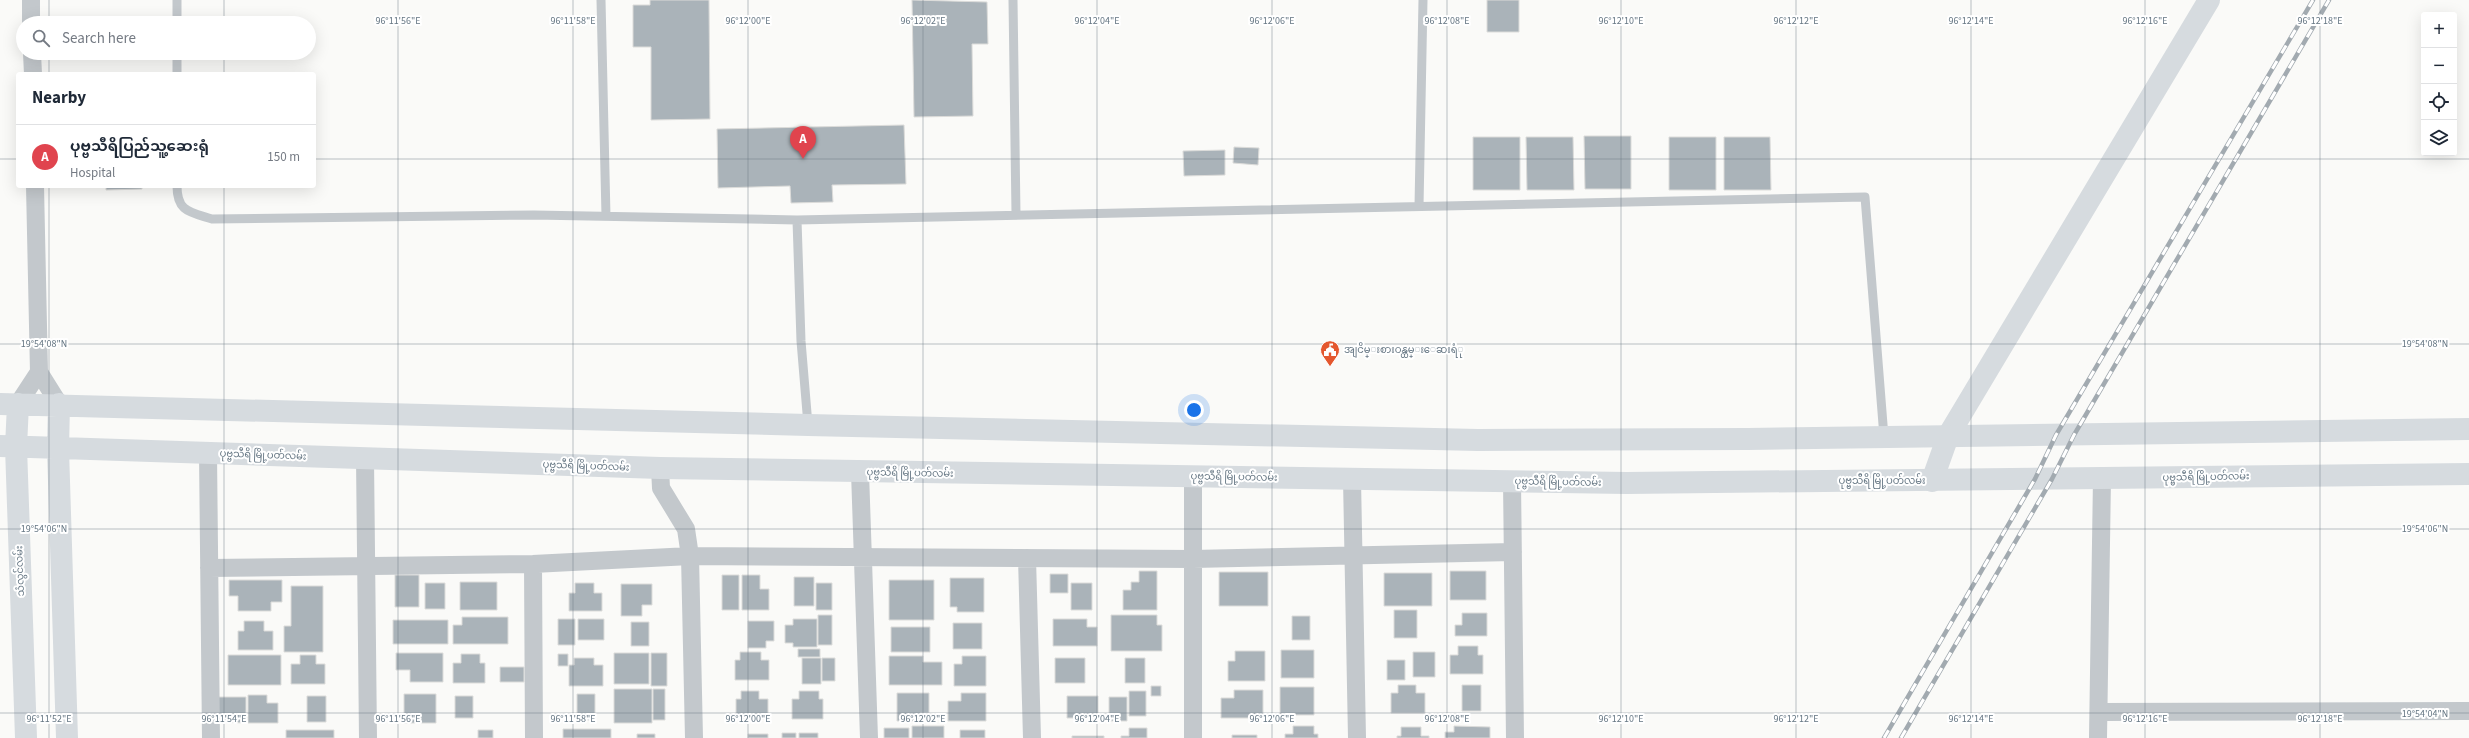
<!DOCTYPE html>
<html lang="en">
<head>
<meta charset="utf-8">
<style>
  :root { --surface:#fff; --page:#f2f2f3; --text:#1f2937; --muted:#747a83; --line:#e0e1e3; --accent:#e4572e }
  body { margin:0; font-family:"Source Sans 3","Noto Sans Myanmar",sans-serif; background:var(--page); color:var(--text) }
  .controls { position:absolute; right:12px; top:12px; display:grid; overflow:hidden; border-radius:4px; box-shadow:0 4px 16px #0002 }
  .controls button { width:36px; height:36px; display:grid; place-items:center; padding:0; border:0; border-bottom:1px solid var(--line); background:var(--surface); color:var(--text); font:20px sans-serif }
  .you { position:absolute; left:1194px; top:410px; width:14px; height:14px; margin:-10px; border:3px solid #fff; border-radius:50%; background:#1a73e8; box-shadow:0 0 0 6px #1a73e833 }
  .badge { display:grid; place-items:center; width:26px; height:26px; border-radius:50%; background:var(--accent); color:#fff; font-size:13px; font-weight:700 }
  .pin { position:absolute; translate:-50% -33px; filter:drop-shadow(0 1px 2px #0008) }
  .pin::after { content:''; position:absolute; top:21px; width:14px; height:12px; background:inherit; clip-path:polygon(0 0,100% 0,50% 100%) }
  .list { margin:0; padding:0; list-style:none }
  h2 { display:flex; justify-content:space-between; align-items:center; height:52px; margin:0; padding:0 16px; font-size:17px }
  h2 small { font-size:13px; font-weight:400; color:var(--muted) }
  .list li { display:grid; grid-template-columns:26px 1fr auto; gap:12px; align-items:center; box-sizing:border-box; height:64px; padding:0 16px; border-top:1px solid var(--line) }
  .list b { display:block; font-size:15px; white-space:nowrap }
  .list p { margin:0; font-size:13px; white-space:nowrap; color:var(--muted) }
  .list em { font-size:13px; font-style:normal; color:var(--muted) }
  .icon { flex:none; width:22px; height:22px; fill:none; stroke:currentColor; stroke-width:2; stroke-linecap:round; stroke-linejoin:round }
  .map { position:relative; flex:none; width:2469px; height:738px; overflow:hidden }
  .search { position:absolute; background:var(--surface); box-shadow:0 4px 16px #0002; left:16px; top:16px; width:300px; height:44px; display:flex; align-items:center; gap:10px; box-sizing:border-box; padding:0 14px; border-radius:22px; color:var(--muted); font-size:15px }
  .panel { position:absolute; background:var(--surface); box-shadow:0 4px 16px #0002; left:16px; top:72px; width:300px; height:116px; border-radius:4px }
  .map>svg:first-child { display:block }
</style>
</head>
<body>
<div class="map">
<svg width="2469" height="738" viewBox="0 0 2469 738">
  <rect width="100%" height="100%" fill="#fafaf8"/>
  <path fill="#aab3b9" stroke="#dcdcda" d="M 650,0 L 709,0 L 710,119 L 651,120 L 651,47 L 633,47 L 633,5 L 650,5 Z
    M 912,0 L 987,2 L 988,44 L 972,44 L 973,116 L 914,117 Z
    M 1487,0 L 1519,0 L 1519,32 L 1487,32 Z
    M 904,125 L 906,184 L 832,185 L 833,202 L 791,203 L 790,186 L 718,188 L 717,129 Z
    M 1584,136 L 1631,136 L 1631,189 L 1585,189 Z
    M 1473,137 L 1520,137 L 1520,190 L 1473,190 Z
    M 1526,137 L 1573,137 L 1574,190 L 1527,190 Z
    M 1669,137 L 1716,137 L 1716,190 L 1669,190 Z
    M 1724,137 L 1770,137 L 1771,190 L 1724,190 Z
    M 1234,147 L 1259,148 L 1258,165 L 1233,163 Z
    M 1225,150 L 1225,175 L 1184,176 L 1183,151 Z
    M 106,186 L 142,186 L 142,189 L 106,190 Z
    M 1139,571 L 1157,571 L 1157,610 L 1123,610 L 1123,590 L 1131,590 L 1131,582 L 1139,582 Z
    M 1450,571 L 1486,571 L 1486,600 L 1450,600 Z
    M 1219,572 L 1268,572 L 1268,606 L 1219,606 Z
    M 1384,573 L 1432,573 L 1432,606 L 1384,606 Z
    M 1050,574 L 1068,574 L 1068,593 L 1050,593 Z
    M 395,575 L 419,575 L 419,607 L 395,607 Z
    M 722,575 L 739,575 L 739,610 L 722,610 Z
    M 742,575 L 760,575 L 760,589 L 769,589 L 769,610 L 742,610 Z
    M 794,577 L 814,577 L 814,606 L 794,606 Z
    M 950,578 L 984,578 L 984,612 L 957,612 L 957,607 L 950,607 Z
    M 229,580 L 282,580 L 282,602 L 271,602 L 271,611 L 238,611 L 238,596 L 229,596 Z
    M 889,580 L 934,580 L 934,620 L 889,620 Z
    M 460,582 L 497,582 L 497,610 L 460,610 Z
    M 425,583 L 445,583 L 445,609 L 425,609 Z
    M 575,583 L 594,583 L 594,593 L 602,593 L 602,611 L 569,611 L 569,593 L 575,593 Z
    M 816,583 L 832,583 L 832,610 L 816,610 Z
    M 1071,583 L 1092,583 L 1092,610 L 1071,610 Z
    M 621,584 L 652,584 L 652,605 L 642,605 L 642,616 L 621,616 Z
    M 291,586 L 323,586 L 323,652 L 284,652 L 284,626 L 291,626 Z
    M 1394,610 L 1417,610 L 1417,638 L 1394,638 Z
    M 1462,613 L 1487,613 L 1487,636 L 1455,636 L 1455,625 L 1462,625 Z
    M 818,615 L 832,615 L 832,645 L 818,645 Z
    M 1111,615 L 1157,615 L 1157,625 L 1162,625 L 1162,651 L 1111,651 Z
    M 1292,616 L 1310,616 L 1310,640 L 1292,640 Z
    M 462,617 L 508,617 L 508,644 L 453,644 L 453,625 L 462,625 Z
    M 558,619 L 575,619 L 575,645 L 558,645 Z
    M 578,619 L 604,619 L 604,640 L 578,640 Z
    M 793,619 L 817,619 L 817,647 L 793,647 L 793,643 L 785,643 L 785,625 L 793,625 Z
    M 1053,619 L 1087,619 L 1087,627 L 1097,627 L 1097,646 L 1053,646 Z
    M 393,620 L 448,620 L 448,644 L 393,644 Z
    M 244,621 L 264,621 L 264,631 L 273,631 L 273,650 L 238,650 L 238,631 L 244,631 Z
    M 748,621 L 774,621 L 774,641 L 766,641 L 766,648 L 748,648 Z
    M 631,622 L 649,622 L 649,646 L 631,646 Z
    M 953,623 L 982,623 L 982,649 L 953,649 Z
    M 891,627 L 930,627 L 930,652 L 891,652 Z
    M 1458,646 L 1478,646 L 1478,655 L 1483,655 L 1483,674 L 1450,674 L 1450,655 L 1458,655 Z
    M 798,649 L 820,649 L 820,657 L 798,657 Z
    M 1281,650 L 1314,650 L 1314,678 L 1281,678 Z
    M 1235,651 L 1265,651 L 1265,681 L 1228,681 L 1228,661 L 1235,661 Z
    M 740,652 L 761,652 L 761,660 L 769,660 L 769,680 L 735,680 L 735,660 L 740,660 Z
    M 1413,652 L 1435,652 L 1435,677 L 1413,677 Z
    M 396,653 L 443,653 L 443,682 L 410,682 L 410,670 L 396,670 Z
    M 614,653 L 649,653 L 649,684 L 614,684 Z
    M 651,653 L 667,653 L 667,686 L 651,686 Z
    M 461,654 L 480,654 L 480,663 L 485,663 L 485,683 L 453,683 L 453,663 L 461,663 Z
    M 558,654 L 568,654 L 568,666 L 558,666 Z
    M 228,655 L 281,655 L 281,685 L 228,685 Z
    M 300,655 L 316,655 L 316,664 L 325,664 L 325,684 L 291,684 L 291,664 L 300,664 Z
    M 889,656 L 923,656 L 923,662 L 942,662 L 942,685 L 889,685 Z
    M 962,656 L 986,656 L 986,686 L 954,686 L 954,664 L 962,664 Z
    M 574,658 L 594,658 L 594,665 L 603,665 L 603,686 L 569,686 L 569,665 L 574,665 Z
    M 802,658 L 821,658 L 821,684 L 802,684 Z
    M 822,658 L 835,658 L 835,681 L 822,681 Z
    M 1055,658 L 1085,658 L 1085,683 L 1055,683 Z
    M 1125,658 L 1145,658 L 1145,683 L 1125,683 Z
    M 1387,660 L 1405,660 L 1405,680 L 1387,680 Z
    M 500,667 L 524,667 L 524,682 L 500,682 Z
    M 1398,685 L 1416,685 L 1416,693 L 1425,693 L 1425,713 L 1391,713 L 1391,693 L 1398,693 Z
    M 1462,685 L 1481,685 L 1481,711 L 1462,711 Z
    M 1151,686 L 1161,686 L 1161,696 L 1151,696 Z
    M 1280,687 L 1314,687 L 1314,715 L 1280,715 Z
    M 614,689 L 652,689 L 652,723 L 614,723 Z
    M 653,689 L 665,689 L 665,720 L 653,720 Z
    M 1234,690 L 1263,690 L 1263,718 L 1221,718 L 1221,698 L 1234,698 Z
    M 741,691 L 759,691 L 759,699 L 768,699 L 768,719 L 741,719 L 741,715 L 736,715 L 736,699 L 741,699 Z
    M 799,691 L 819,691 L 819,699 L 823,699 L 823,719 L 792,719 L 792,699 L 799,699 Z
    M 1129,691 L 1146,691 L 1146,716 L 1129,716 Z
    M 897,693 L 929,693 L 929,713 L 920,713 L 920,721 L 897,721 Z
    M 961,693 L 986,693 L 986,721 L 948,721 L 948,701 L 961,701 Z
    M 404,694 L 436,694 L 436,723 L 404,723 Z
    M 577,694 L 595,694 L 595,720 L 577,720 Z
    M 248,695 L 267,695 L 267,703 L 278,703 L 278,723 L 248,723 Z
    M 307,696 L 326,696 L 326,722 L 307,722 Z
    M 455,696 L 473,696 L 473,718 L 455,718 Z
    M 1067,696 L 1098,696 L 1098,718 L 1067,718 Z
    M 216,697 L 246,697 L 246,723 L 216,722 Z
    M 1109,697 L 1127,697 L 1127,721 L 1109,721 Z
    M 912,726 L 944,726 L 944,738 L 912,738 Z
    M 1293,726 L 1314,726 L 1314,734 L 1318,734 L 1318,738 L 1285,738 L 1285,734 L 1293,734 Z
    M 1454,726 L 1490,727 L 1490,738 L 1445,738 L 1445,732 L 1454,732 Z
    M 1401,727 L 1421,727 L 1421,736 L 1429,736 L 1429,738 L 1397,738 L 1397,736 L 1401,736 Z
    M 884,728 L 909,728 L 909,738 L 884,738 Z
    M 1129,728 L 1147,728 L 1147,738 L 1121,738 L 1121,736 L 1129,736 Z
    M 563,729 L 611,729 L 611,738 L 563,738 Z
    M 286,730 L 334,730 L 334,738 L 286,738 Z
    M 478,730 L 493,730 L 493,738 L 478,738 Z
    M 960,730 L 985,730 L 985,738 L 960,738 Z
    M 782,733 L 796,733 L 796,738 L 782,738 Z
    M 799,733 L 818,733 L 818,738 L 799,738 Z
    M 637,734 L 655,734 L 655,738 L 637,738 Z
    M 748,734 L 768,734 L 768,738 L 748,738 Z
    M 1232,735 L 1257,735 L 1257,738 L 1232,738 Z
    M 1072,736 L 1104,736 L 1104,738 L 1072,738 Z"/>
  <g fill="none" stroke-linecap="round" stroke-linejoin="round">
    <path stroke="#c3c8cc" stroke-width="9" d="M 601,0 L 606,216
      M 1013,0 L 1016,214
      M 177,23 L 177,0
      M 177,74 L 177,53
      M 177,186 C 177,212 190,212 212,219 L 534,215 L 797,220 L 1865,197 L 1884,437
      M 1419,206 L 1423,0
      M 797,220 L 801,341 L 808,425"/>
    <path stroke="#c3c8cc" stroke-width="18" d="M 31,0 L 31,23
      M 32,53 L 33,74
      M 35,186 L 39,372 L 59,404
      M 18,404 L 39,372
      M 208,453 L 211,738
      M 365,458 L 368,738
      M 660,468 L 661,488 L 686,529 L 690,556 L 694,738
      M 860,472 L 869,738
      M 1193,477 L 1193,738
      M 1352,479 L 1357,738
      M 1512,481 L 1515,738
      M 1027,558 L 1032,738
      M 533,564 L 534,738
      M 209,568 L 533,564 L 690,556 L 1193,559 L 1513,552
      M 2100,712 L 2469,711
      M 2098,738 L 2102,478"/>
    <path stroke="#d6dbdf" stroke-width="22" d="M 1932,481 L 1948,436 L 2209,0"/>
    <path stroke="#d6dbdf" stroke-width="22" d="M 0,404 L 808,425 L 1478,440 L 1748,439 L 2469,429
      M 18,404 L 16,447 L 26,738
      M 59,404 L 58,449 L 67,738
      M 0,446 L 660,468 L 1627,483 L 2469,474"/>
    <g stroke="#a2aab0" stroke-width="4.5">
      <path id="rail" d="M 1884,738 L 2035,479 L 2056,435 L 2313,0
        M 1901,738 L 2052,479 L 2074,435 L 2329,0"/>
    </g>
    <use href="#rail" stroke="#fff" stroke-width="3" stroke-dasharray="9" stroke-linecap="butt"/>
  </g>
  <path fill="none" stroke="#657683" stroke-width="1" stroke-opacity="0.45" d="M 49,0 L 49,23M 224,0 L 224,23M 398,0 L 398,738M 573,0 L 573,738M 748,0 L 748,738M 923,0 L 923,738M 1097,0 L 1097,738M 1272,0 L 1272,738M 1447,0 L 1447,738M 1621,0 L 1621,738M 1796,0 L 1796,738M 1971,0 L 1971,738M 2145,0 L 2145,738M 2320,0 L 2320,738M 49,53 L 49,74M 224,53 L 224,74M 0,159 L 18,159M 314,159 L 2469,159M 49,186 L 49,738M 224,186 L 224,738M 0,344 L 2469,344M 0,529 L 2469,529M 0,713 L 2469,713"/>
  <defs>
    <g id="civic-pin" transform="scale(1)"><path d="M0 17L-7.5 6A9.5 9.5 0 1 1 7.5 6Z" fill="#e4572e" stroke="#fff"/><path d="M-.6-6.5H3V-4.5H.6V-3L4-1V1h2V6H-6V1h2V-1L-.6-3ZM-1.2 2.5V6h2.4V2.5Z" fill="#fff"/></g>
  </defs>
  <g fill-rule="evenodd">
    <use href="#civic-pin" x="1330" y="350"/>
  </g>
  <g text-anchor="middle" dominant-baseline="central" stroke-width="4" stroke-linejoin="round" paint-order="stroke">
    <g font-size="10" fill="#657683" stroke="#fff" text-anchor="start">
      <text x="1344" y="350">အျငိမ္းစားဝန္ထမ္းေဆးရံု</text>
    </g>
    <g font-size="10" fill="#657683" stroke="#fff">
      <text transform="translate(263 455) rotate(2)">ပုဗ္ဗသီရိ မြို့ပတ်လမ်း</text>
      <text transform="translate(586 466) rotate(2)">ပုဗ္ဗသီရိ မြို့ပတ်လမ်း</text>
      <text transform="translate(910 473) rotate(1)">ပုဗ္ဗသီရိ မြို့ပတ်လမ်း</text>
      <text transform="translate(1234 477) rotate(1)">ပုဗ္ဗသီရိ မြို့ပတ်လမ်း</text>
      <text transform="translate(2206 477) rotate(-1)">ပုဗ္ဗသီရိ မြို့ပတ်လမ်း</text>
      <text x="1882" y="481">ပုဗ္ဗသီရိ မြို့ပတ်လမ်း</text>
      <text transform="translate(1558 482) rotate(1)">ပုဗ္ဗသီရိ မြို့ပတ်လမ်း</text>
      <text transform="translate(20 571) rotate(-92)">သံလွင်လမ်း</text>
    </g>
  </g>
  <g font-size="10" text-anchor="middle" fill="#657683" stroke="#fff" stroke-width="4" stroke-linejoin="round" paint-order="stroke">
    <text x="398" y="24">96°11'56"E</text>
    <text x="573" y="24">96°11'58"E</text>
    <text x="748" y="24">96°12'00"E</text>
    <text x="923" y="24">96°12'02"E</text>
    <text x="1097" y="24">96°12'04"E</text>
    <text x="1272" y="24">96°12'06"E</text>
    <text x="1447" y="24">96°12'08"E</text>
    <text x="1621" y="24">96°12'10"E</text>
    <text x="1796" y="24">96°12'12"E</text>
    <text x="1971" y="24">96°12'14"E</text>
    <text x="2145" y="24">96°12'16"E</text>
    <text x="2320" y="24">96°12'18"E</text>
    <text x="44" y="347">19°54'08"N</text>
    <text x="2425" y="347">19°54'08"N</text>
    <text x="44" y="532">19°54'06"N</text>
    <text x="2425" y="532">19°54'06"N</text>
    <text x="2425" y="717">19°54'04"N</text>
    <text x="49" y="722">96°11'52"E</text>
    <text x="224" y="722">96°11'54"E</text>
    <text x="398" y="722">96°11'56"E</text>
    <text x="573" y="722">96°11'58"E</text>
    <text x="748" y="722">96°12'00"E</text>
    <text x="923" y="722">96°12'02"E</text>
    <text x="1097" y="722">96°12'04"E</text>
    <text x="1272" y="722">96°12'06"E</text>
    <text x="1447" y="722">96°12'08"E</text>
    <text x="1621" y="722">96°12'10"E</text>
    <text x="1796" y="722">96°12'12"E</text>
    <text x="1971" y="722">96°12'14"E</text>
    <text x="2145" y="722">96°12'16"E</text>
    <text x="2320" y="722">96°12'18"E</text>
  </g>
</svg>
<div class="controls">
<button>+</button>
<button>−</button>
<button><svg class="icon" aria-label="locate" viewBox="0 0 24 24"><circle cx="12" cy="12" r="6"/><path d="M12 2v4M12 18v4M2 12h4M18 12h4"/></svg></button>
<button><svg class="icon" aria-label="layers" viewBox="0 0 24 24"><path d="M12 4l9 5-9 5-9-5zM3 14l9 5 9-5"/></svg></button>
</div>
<div class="you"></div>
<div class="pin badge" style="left:803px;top:159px;background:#e0444e">A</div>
<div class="search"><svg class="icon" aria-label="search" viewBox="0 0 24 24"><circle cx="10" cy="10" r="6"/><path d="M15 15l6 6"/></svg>Search here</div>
<section class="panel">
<h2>Nearby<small></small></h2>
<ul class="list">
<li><span class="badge" style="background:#e0444e">A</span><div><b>ပုဗ္ဗသီရိပြည်သူ့ဆေးရုံ</b><p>Hospital</p></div><em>150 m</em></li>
</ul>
</section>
</div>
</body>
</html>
